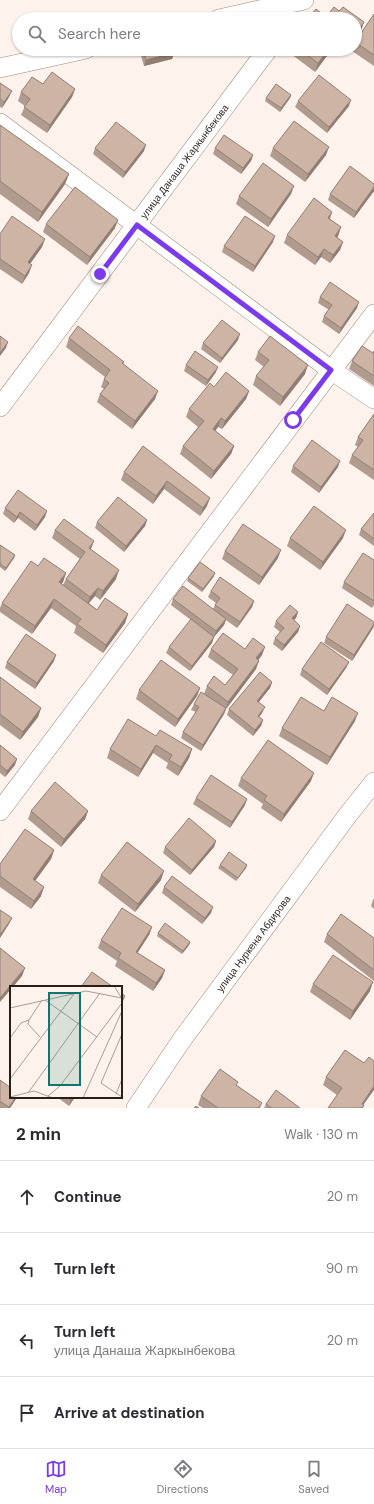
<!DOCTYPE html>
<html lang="en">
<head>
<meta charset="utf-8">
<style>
  :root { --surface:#fff; --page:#f7f7f7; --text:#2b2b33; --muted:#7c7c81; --line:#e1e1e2; --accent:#7c3aed }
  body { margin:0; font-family:"DM Sans",sans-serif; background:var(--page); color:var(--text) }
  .stop { position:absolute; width:12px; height:12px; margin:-9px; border:3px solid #7c3aed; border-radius:50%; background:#fff }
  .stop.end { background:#7c3aed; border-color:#fff; box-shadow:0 1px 4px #0008 }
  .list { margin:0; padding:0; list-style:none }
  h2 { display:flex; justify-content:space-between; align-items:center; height:52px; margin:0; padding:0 16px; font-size:17px }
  h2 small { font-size:13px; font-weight:400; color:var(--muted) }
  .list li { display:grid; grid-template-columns:26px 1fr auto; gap:12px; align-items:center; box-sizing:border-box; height:72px; padding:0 16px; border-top:1px solid var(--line) }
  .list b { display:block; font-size:15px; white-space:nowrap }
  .list p { margin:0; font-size:13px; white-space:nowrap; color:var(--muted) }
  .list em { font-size:13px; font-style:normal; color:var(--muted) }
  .icon { flex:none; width:22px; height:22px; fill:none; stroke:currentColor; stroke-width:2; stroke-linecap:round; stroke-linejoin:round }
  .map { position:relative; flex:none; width:374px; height:1108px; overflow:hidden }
  .search { position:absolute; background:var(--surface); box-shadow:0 1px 3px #0004; left:12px; right:12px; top:12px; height:44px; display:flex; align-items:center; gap:10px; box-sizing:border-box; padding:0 14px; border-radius:22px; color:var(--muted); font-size:15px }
  .sheet { height:340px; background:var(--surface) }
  nav { display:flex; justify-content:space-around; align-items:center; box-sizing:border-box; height:56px; border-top:1px solid var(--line); background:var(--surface); font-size:11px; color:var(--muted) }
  nav a { display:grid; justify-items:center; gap:2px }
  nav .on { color:var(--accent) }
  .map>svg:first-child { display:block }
</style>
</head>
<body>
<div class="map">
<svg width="374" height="1108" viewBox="0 0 374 1108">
  <rect width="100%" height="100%" fill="#fdf2ec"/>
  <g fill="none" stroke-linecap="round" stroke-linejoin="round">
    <g stroke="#9f8779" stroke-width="20">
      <g id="minor">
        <path d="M 219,19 L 304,0"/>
        <path d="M 0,68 L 86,49"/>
        <path d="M 0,123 L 331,370 L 374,399"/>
        <path id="s1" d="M 0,407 L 268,49"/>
        <path d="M 0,811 L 374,314"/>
        <path id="s2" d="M 136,1108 L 181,1041 L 347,816 L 374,782"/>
      </g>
    </g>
    <use href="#minor" stroke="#fff" stroke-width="19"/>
  </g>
  <path fill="#b19b8e" d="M 374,14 L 374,66 L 352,51 L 352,49 L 355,49 L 355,42 Z
    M 141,49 L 173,49 L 174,53 L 172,59 L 144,66 L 140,52 Z
    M 288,49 L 332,49 L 315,72 L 287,51 Z
    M 0,83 L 9,97 L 2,108 L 0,107 Z
    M 43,84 L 75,89 L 72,97 L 47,133 L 21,115 L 25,106 L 18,101 L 21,92 Z
    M 291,95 L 290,98 L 280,112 L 265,101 L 266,98 Z
    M 298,101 L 349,106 L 327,133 L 295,107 Z
    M 0,125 L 69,174 L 65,184 L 38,222 L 0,194 Z
    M 95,148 L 144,151 L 123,178 L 93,154 Z
    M 215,148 L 253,155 L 251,161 L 241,174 L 213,154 Z
    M 273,148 L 326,155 L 305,182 L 270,156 Z
    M 374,184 L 374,191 L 354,218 L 328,200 L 330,194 Z
    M 291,194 L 268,227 L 236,204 L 239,196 Z
    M 332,212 L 330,219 L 341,227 L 338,236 L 337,238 L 343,242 L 340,250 L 330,263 L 321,257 L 315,265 L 284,243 L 287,235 Z
    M 46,224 L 115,228 L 87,265 L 43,232 Z
    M 0,234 L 42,247 L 30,264 L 29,273 L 22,284 L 0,269 Z
    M 273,242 L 253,272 L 222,252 L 224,246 Z
    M 320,297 L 357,308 L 339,334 L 322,322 L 324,316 L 329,310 L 318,303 Z
    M 69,338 L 124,362 L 123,364 L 155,399 L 132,429 L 97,402 L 100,394 L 104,389 L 101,387 L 104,379 L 105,377 L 66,347 Z
    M 238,340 L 220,363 L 201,349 L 203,343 Z
    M 374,351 L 374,386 L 349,369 L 352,361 L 373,353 Z
    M 258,352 L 305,374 L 280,406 L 253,385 L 256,376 L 264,367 L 255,360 Z
    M 186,365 L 216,372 L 206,386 L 184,371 Z
    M 214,387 L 249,391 L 246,399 L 222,429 L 218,427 L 215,431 L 234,446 L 231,454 L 211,479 L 180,454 L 183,446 L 198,427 L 186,417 L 189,409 Z
    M 374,414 L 374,480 L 349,463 L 352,455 L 358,447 L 355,445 L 358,437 Z
    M 143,446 L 207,506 L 200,516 L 164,489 L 153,504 L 121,480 L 124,472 Z
    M 293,466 L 338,467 L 319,493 L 291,472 Z
    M 5,508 L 45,517 L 35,531 L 18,518 L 14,523 L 3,514 Z
    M 374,513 L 374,546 L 359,535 L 361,529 Z
    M 147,520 L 145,526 L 124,552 L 95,528 L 97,522 Z
    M 55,530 L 91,550 L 116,579 L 100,600 L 95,596 L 89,603 L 97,610 L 128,614 L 125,623 L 103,653 L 74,633 L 76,626 L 51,608 L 32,634 L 0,612 L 0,608 L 2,603 L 38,566 L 66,573 L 63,582 L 61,584 L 63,585 L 66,579 L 80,559 L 52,538 Z
    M 290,538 L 343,538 L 320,570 L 287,546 Z
    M 0,545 L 15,555 L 14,558 L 5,571 L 0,567 Z
    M 225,551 L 278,558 L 259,585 L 222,559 Z
    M 374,560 L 374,605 L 372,608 L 342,588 L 344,582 Z
    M 214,576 L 202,592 L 187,581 L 188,578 Z
    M 211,591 L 254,601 L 252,607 L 237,628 L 226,620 L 224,625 L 214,637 L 212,643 L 190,671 L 166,653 L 169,647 L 191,620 L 171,605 L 173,599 L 213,609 L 216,603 L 208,597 Z
    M 298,612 L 296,618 L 294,620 L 300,626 L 298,632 L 282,651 L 273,644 L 275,638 L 280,632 L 274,627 L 276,621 Z
    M 374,622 L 374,626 L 373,628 L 352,661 L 324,643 L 326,637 Z
    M 211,649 L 245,649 L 262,655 L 258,660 L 256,669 L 226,709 L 224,714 L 201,751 L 181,738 L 183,732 L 196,712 L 191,710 L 194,704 L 204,694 L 207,686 L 225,685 L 233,675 L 208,657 Z
    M 54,661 L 35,689 L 5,668 L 7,662 Z
    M 349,662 L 346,668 L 327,695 L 300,675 L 302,669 Z
    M 0,677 L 41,708 L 38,717 L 20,740 L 0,725 Z
    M 272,682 L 270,688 L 258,702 L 262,713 L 259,717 L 263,720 L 261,726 L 253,736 L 227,715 L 229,709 Z
    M 200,688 L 197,696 L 175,727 L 136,699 L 139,690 Z
    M 324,711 L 355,721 L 327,765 L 279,736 L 282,728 Z
    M 156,736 L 192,749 L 189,758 L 178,776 L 166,768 L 168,763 L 153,753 L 138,777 L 107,758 L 110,749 Z
    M 0,745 L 15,765 L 5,777 L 0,773 Z
    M 241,778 L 311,781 L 281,822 L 261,808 L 263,804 L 238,786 Z
    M 196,798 L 245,805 L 230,828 L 193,804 Z
    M 31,811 L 88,811 L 85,819 L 61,847 L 28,819 Z
    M 216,841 L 214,847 L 190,875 L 163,853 L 165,847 Z
    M 54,850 L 51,859 L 35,881 L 41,896 L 31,909 L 0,887 L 0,864 Z
    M 220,865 L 246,868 L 236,881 L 218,868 Z
    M 101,875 L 161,880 L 135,912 L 98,883 Z
    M 164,887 L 211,913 L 202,924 L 162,893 Z
    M 374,898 L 374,909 L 371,906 L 373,900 Z
    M 152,927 L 149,935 L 137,953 L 165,970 L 162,978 L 153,991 L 115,966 L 117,961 L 98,948 L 101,940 Z
    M 158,933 L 190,942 L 189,945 L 182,954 L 157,936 Z
    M 327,934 L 374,938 L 374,981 L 324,942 Z
    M 313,984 L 370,991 L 350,1020 L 310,992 Z
    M 345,1050 L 364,1105 L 363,1108 L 328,1108 L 337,1095 L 323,1085 L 326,1077 Z
    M 0,1080 L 11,1097 L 17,1097 L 10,1108 L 0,1108 Z
    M 236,1085 L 262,1103 L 260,1108 L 203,1108 L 198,1105 L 201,1096 Z
    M 57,1097 L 75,1097 L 69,1106 Z
    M 266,1104 L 300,1108 L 264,1108 Z"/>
  <path fill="#907e74" d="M 364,22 L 361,31 L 355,38 L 355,34 Z
    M 329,49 L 332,49 L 315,72 L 318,63 Z
    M 174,53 L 172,59 L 144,66 L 146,60 Z
    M 75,89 L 72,97 L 47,133 L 50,125 Z
    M 12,91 L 9,97 L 2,108 L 4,102 Z
    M 291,95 L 290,98 L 280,112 L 281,108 Z
    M 351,100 L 349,106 L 327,133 L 329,127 Z
    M 146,145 L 144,151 L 123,178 L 125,172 Z
    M 329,147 L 326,155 L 305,182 L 308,174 Z
    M 253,155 L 251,161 L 241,174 L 243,168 Z
    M 69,174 L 65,184 L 38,222 L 42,212 Z
    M 294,186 L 291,194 L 268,227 L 271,219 Z
    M 374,187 L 374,191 L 354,218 L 356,212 Z
    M 332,212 L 329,220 L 328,218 Z
    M 118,220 L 115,228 L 87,265 L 90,257 Z
    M 341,227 L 338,236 L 332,245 L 335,236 Z
    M 275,236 L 273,242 L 253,272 L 255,266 Z
    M 45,239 L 42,247 L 25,271 L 28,262 Z
    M 343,242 L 340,250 L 330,263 L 333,255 Z
    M 324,249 L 321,257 L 315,265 L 318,257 Z
    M 32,265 L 29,273 L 22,284 L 25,276 Z
    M 359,302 L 357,308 L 339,334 L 341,328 Z
    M 240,334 L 238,340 L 220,363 L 222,358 Z
    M 8,342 L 6,348 L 0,356 L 0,353 Z
    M 308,365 L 305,374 L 280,406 L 283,397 Z
    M 218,367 L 216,372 L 206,386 L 208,380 Z
    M 158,391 L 155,399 L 132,429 L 135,421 Z
    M 249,391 L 246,399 L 222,429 L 225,421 Z
    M 221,418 L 218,427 L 210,438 L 213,429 Z
    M 234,446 L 231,454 L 211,479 L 214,471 Z
    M 340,461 L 338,467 L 319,493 L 321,487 Z
    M 167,481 L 164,489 L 153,504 L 156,496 Z
    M 210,498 L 207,506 L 200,516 L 203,508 Z
    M 47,511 L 45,517 L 35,531 L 37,525 Z
    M 20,512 L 18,518 L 14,523 L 17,517 Z
    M 147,520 L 145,526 L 124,552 L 126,546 Z
    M 346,530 L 343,538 L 320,570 L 323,562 Z
    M 94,541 L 91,549 L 86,557 L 89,548 Z
    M 281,550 L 278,558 L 259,585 L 262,577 Z
    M 15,555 L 14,558 L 5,571 L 6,568 Z
    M 119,570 L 116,579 L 100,600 L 103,591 Z
    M 66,573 L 63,582 L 56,591 L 59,582 Z
    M 215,573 L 214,576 L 202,592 L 203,589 Z
    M 98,588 L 95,596 L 87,605 L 90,597 Z
    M 54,599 L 51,608 L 32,634 L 35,626 Z
    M 254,601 L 252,607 L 237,628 L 240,622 Z
    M 298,612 L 296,618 L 290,624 L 292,618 Z
    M 128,614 L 125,623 L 103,653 L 106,645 Z
    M 226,619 L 224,625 L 214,637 L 216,631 Z
    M 374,624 L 373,628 L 352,661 L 354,655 Z
    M 300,626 L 298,632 L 282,651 L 284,645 Z
    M 214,637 L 212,643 L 190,671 L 192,666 Z
    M 265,647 L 262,655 L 253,667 L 256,658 Z
    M 56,655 L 54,661 L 35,689 L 37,683 Z
    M 259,661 L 256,669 L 226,709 L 224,714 L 201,751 L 203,745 L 226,709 L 228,702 Z
    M 349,662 L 346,668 L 327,695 L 329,689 Z
    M 272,682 L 270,688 L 255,707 L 257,701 Z
    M 200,688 L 197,696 L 175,727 L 178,719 Z
    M 265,707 L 262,713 L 255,722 L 258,716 Z
    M 41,708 L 38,717 L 20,740 L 23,732 Z
    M 358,713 L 355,721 L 327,765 L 330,757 Z
    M 263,720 L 261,726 L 253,736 L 255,730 Z
    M 156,745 L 153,753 L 138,777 L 141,769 Z
    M 192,749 L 189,758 L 178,776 L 181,767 Z
    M 17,759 L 15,765 L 5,777 L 7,771 Z
    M 314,773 L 311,781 L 281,822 L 284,814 Z
    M 247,799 L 245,805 L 230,828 L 232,822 Z
    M 88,811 L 85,819 L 61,847 L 64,839 Z
    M 216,841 L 214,847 L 190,875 L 192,870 Z
    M 54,850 L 51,859 L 30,888 L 33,879 Z
    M 247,865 L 246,868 L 236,881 L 238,878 Z
    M 164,871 L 161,880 L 135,912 L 138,904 Z
    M 44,887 L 41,896 L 31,909 L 34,901 Z
    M 213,907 L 211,913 L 202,924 L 205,918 Z
    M 12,918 L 9,924 L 0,938 L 0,935 Z
    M 152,927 L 149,935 L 133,960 L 136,952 Z
    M 190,942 L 189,945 L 182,954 L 183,951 Z
    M 25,968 L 22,976 L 13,987 L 11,987 L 11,989 L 0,1002 L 0,998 Z
    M 165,970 L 162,978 L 153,991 L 156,983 Z
    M 373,982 L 370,991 L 350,1020 L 353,1011 Z
    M 125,996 L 123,1001 L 121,1004 L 121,1001 Z
    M 374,1086 L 374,1090 L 361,1108 L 362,1104 Z
    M 16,1097 L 17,1097 L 16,1099 L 10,1108 L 8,1108 Z
    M 73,1097 L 75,1097 L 69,1106 L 71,1100 Z"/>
  <path fill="#ceb4a5" stroke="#907e74" d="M 334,7 L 339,11 L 343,7 L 364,22 L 355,34 L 355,19 L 308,19 L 316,9 L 326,17 Z
    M 374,14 L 374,55 L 355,42 Z
    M 143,49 L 173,49 L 174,53 L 146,60 Z
    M 299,49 L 329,49 L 318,63 Z
    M 52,72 L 75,89 L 50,125 L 24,107 L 30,99 L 21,92 L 32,77 L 43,84 Z
    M 319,75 L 351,100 L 329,127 L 298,101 Z
    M 0,83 L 12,91 L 4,102 L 0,99 Z
    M 276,84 L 291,95 L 281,108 L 266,98 Z
    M 294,121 L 329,147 L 308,174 L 273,148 Z
    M 116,122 L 146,145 L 125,172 L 95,148 Z
    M 0,125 L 69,174 L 42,212 L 0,181 Z
    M 224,135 L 253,155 L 243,168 L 215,148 Z
    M 263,163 L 294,186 L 271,219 L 239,196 Z
    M 350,166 L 374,184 L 374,187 L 356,212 L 330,194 Z
    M 75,187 L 118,220 L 90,257 L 46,224 Z
    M 314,198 L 332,212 L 328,218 L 341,227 L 335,236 L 343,242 L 333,255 L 324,249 L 318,257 L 287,235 Z
    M 12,216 L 45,239 L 28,262 L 32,265 L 25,276 L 0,259 L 0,234 Z
    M 245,216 L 275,236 L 255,266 L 224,246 Z
    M 330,282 L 359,302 L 341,328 L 324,316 L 332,305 L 320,297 Z
    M 222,320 L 240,334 L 222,358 L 203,343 Z
    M 78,326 L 124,362 L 122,363 L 158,391 L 135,421 L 100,394 L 109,383 L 104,379 L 110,370 L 69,338 Z
    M 0,336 L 8,342 L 0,353 Z
    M 270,336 L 308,365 L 283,397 L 256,376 L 269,360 L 258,352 Z
    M 362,346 L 373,353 L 374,351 L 374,376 L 352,361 Z
    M 195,351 L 218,367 L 208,380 L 186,365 Z
    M 226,372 L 249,391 L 225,421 L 221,418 L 213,429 L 234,446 L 214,471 L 183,446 L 204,421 L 189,409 L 210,383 L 214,387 Z
    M 374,414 L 374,470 L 352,455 L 363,440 L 358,437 Z
    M 312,440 L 340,461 L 321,487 L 293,466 Z
    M 143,446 L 210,498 L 203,508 L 167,481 L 156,496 L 124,472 Z
    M 18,490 L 47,511 L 37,525 L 20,512 L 17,517 L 5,508 Z
    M 118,497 L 147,520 L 126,546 L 97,522 Z
    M 314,506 L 346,530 L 323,562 L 290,538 Z
    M 374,513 L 374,539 L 361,529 Z
    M 64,519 L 94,541 L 89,548 L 119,570 L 103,591 L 98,588 L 90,597 L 66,579 L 85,552 L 55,530 Z
    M 243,524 L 281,550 L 262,577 L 225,551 Z
    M 0,545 L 15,555 L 6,568 L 0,564 Z
    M 363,553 L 374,560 L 374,601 L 344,582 Z
    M 44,558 L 66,573 L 59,582 L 97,610 L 105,598 L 128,614 L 106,645 L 77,624 L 81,619 L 54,599 L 35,626 L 2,603 L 31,561 L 38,566 Z
    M 200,562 L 215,573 L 203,589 L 188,578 Z
    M 220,577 L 254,601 L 240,622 L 215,605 L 220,598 L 211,591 Z
    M 183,586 L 226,619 L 216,631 L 173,599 Z
    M 347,604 L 374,622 L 374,624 L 354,655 L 326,637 Z
    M 290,605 L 298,612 L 292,618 L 300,626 L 284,645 L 275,638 L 284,628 L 276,621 Z
    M 191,619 L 214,637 L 192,666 L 169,647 Z
    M 223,633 L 245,649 L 253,638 L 265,647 L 256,658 L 259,661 L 228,702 L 207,686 L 214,676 L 225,685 L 238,669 L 211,649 Z
    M 26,634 L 56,655 L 37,683 L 7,662 Z
    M 321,642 L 349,662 L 329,689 L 302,669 Z
    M 161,660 L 200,688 L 178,719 L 139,690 Z
    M 260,672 L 272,682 L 257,701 L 265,707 L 258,716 L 263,720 L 255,730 L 229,709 Z
    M 0,677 L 41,708 L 23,732 L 0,714 Z
    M 201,692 L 226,708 L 203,745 L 183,732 L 199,707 L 194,704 Z
    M 301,697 L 324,711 L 332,697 L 358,713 L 330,757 L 282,728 Z
    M 128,719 L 156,736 L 160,730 L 192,749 L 181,767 L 169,760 L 172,755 L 156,745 L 141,769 L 110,749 Z
    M 268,740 L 314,773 L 284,814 L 264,800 L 267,796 L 241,778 Z
    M 0,745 L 17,759 L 7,771 L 0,765 Z
    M 211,775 L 247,799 L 232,822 L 196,798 Z
    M 55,782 L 88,811 L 64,839 L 31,811 Z
    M 189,818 L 216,841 L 192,870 L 165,847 Z
    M 25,829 L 54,850 L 33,879 L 44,887 L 34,901 L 0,876 L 0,864 Z
    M 127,842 L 164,871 L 138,904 L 101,875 Z
    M 229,852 L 247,865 L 238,878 L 220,865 Z
    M 172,876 L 213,907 L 205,918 L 164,887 Z
    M 122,908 L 152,927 L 136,952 L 165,970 L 156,983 L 118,958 L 121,953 L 101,940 Z
    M 0,910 L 12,918 L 0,935 Z
    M 341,914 L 374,938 L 374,970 L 327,934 Z
    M 165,923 L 190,942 L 183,951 L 158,933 Z
    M 0,948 L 25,968 L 0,998 Z
    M 333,955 L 373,982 L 353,1011 L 313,984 Z
    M 92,972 L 113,987 L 81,987 Z
    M 121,993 L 125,996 L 121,1001 Z
    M 345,1050 L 364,1063 L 369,1057 L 374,1061 L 374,1086 L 362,1104 L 364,1105 L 362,1108 L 328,1108 L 342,1088 L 326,1077 Z
    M 220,1069 L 238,1082 L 236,1085 L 262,1103 L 258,1108 L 218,1108 L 201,1096 Z
    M 0,1080 L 11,1088 L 11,1097 L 16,1097 L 9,1107 L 1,1102 L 0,1103 Z
    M 276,1090 L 300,1108 L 272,1108 L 266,1104 Z
    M 67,1097 L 73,1097 L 71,1100 Z
    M 196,1106 L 199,1108 L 194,1108 Z"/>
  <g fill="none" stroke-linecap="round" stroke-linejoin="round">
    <path stroke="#7c3aed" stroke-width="5" d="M 100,274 L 137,225 L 331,370 L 293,420"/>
  </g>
  <g text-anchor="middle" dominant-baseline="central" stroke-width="4" stroke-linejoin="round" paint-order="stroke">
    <g font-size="10" fill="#291f19" stroke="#fff">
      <text stroke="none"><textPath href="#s1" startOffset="307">улица Данаша Жаркынбекова</textPath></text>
      <text stroke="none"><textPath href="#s2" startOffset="202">улица Нуркена Абдирова</textPath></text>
    </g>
  </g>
  <g transform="translate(10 986)">
    <rect width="112" height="112" fill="#fdf2ec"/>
    <path fill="none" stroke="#a89e98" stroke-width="1" d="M 104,0 L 111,11M 35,14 L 87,51M 0,22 L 76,5 L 112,12M 19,34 L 18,38 L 30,51M 112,48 L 91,97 L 112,111M 0,52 L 11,37 L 19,34 L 32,14M 0,93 L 64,8M 18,107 L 90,7M 106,108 L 112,93M 38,110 L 50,100 L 112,17M 0,111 L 24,105 L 43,112M 73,112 L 112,25"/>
    <path fill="#0f766e" fill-opacity="0.15" stroke="#0f766e" stroke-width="2" d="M 39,7 L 70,7 L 70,99 L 39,99 Z"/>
    <rect width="112" height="112" fill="none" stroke="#291f19" stroke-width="2"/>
  </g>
</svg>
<div class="stop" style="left:293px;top:420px"></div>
<div class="stop end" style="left:100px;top:274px"></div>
<div class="search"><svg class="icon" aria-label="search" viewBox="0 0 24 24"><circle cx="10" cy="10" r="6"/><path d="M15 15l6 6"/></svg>Search here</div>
</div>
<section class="sheet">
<h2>2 min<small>Walk · 130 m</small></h2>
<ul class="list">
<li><svg class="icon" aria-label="ahead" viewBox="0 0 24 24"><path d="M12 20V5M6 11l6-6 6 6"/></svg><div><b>Continue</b></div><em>20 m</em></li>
<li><svg class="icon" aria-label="left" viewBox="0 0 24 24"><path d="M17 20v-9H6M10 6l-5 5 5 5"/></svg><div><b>Turn left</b></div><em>90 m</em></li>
<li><svg class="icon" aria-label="left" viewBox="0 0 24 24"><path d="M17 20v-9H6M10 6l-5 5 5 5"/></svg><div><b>Turn left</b><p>улица Данаша Жаркынбекова</p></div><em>20 m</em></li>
<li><svg class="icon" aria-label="arrive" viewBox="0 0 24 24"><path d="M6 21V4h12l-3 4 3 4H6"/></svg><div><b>Arrive at destination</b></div></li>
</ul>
</section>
<nav>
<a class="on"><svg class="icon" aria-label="map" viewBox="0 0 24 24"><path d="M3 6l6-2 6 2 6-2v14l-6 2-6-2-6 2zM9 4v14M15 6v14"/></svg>Map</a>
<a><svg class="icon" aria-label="directions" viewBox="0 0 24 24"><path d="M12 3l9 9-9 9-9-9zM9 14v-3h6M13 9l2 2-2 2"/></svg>Directions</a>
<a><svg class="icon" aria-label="saved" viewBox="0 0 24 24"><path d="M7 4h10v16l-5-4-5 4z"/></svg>Saved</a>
</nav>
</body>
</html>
